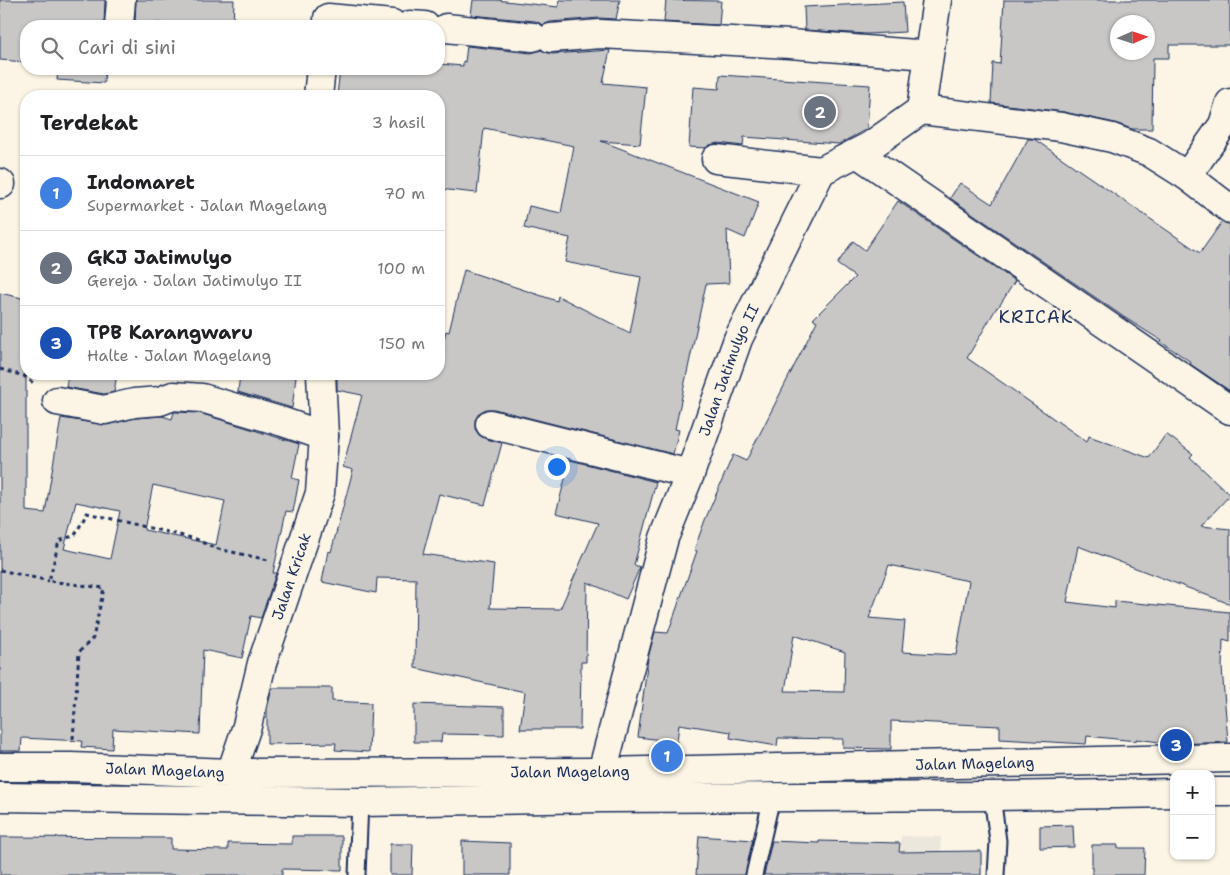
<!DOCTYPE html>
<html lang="id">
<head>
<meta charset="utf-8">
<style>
  :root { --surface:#fff; --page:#f6f6f6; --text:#202124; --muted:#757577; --line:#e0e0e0; --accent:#0f766e }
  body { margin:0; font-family:"Shantell Sans",sans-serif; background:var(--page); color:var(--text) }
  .controls { position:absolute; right:15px; bottom:15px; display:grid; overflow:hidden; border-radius:10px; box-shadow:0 1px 4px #0004 }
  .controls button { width:45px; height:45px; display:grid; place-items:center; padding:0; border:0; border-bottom:1px solid var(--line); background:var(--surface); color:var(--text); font:25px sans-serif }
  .compass { position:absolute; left:1110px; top:15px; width:45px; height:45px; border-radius:50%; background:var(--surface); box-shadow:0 1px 4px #0004; rotate:87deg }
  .you { position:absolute; left:556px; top:466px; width:18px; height:18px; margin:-12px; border:4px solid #fff; border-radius:50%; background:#1a73e8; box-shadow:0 0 0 8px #1a73e833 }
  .badge { display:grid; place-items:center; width:32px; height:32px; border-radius:50%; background:var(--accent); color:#fff; font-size:16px; font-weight:700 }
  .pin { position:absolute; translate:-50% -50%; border:2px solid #fff; box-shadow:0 1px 5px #0006 }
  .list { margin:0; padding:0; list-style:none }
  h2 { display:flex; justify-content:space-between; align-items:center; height:65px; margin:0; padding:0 20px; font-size:21px }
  h2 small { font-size:16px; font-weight:400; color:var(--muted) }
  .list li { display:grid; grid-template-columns:32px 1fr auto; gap:15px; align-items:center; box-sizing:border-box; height:75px; padding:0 20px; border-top:1px solid var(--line) }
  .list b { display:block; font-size:19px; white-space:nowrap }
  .list p { margin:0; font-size:16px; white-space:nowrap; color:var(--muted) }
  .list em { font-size:16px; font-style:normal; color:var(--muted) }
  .icon { flex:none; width:28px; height:28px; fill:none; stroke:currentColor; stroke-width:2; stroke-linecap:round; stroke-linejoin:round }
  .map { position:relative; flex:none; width:1230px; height:875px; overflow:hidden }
  .search { position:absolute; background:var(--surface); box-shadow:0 1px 4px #0004; left:20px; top:20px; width:425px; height:55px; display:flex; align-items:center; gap:12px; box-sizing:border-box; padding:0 18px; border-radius:20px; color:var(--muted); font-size:19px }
  .panel { position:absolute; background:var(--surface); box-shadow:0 1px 4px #0004; left:20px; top:90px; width:425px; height:290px; border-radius:20px }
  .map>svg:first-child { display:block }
</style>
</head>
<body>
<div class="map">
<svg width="1230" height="875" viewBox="0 0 1230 875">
  <rect width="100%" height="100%" fill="#fcf5e5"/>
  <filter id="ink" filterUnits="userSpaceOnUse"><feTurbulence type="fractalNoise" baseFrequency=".02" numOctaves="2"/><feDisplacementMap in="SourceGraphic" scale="10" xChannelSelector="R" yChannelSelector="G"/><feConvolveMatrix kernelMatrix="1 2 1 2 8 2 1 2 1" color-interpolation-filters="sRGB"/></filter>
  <g filter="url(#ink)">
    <path fill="#ece7dc" d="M 901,836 L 941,837 L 940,875 L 901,875 Z"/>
    <path fill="#c8c7c6" stroke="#1b2f5e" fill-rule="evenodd" d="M 0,0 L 105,0 L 104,26 L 26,26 L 26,62 L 0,60 Z
      M 136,0 L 234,0 L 233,26 L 162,26 L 162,23 L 135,23 Z
      M 473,0 L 496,0 L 558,7 L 559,0 L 620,0 L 616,19 L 599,18 L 550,22 L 543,25 L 535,21 L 471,15 Z
      M 666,0 L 721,1 L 719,25 L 664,22 Z
      M 1004,0 L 1230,0 L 1230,45 L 1169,45 L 1169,58 L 1153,58 L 1152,129 L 1132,129 L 1115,123 L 1064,112 L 991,103 L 993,63 L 1000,64 ZM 1118,22 L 1148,22 L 1148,52 L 1118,52 Z
      M 903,2 L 905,32 L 867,34 L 805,30 L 804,7 Z
      M 467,46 L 531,53 L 541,50 L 545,52 L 552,54 L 610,50 L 603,83 L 646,87 L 640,144 L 601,141 L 759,202 L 745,238 L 727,230 L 729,283 L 706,284 L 675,429 L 679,430 L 673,454 L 494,409 L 486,409 L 479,413 L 475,420 L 475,429 L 479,435 L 486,439 L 502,443 L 485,505 L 439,494 L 423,554 L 494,564 L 490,608 L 560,609 L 598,523 L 556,513 L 570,460 L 656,482 L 634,565 L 640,567 L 626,599 L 587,582 L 586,662 L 581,662 L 580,729 L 520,729 L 525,692 L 415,668 L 416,579 L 377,578 L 376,593 L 322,582 L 328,551 L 331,552 L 353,470 L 343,467 L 362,395 L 337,390 L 337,374 L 439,374 L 439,360 L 446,331 L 449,332 L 464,270 L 557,301 L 558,296 L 630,333 L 641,277 L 565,262 L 570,238 L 524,228 L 529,206 L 561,213 L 574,146 L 484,128 L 477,193 L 439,189 L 439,96 L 337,96 L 340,69 L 439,69 L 439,64 L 463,66 L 463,61 L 465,62 Z
      M 58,69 L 105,69 L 104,83 L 57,80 Z
      M 720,75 L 870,85 L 867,129 L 839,144 L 744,137 L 743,146 L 718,143 L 710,145 L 706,148 L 689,147 L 693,87 L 719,89 Z
      M 1028,139 L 1034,139 L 1200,253 L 1222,222 L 1230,224 L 1230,391 L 1190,364 L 1191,362 L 1161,342 L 1162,341 L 1122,316 L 1121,315 L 950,198 L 960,183 L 992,204 Z
      M 898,201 L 1015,281 L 998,308 L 997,307 L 967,358 L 1087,442 L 1089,436 L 1149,458 L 1166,434 L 1193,454 L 1190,457 L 1230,495 L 1201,526 L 1230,529 L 1230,604 L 1078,546 L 1067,602 L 1115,608 L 1115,601 L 1230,612 L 1230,642 L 1223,640 L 1222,668 L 1228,742 L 1176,744 L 1136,739 L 1136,741 L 1087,736 L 1086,744 L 1000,739 L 1000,726 L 891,721 L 891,749 L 843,748 L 843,739 L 778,738 L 777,746 L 730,738 L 731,732 L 679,724 L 677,742 L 638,737 L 648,658 L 655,632 L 668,633 L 697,551 L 694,550 L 705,520 L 733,455 L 746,461 L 817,321 L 813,319 L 855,277 L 837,264 L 853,241 L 865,250 ZM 889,565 L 969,581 L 956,655 L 902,652 L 905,621 L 869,618 ZM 794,635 L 845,652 L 844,692 L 785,691 Z
      M 0,293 L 26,299 L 26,511 L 45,513 L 61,418 L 107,425 L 136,418 L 162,416 L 172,419 L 174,412 L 175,412 L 199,413 L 299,444 L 292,478 L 299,480 L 293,512 L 286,511 L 273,573 L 276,573 L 261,618 L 251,616 L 242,658 L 203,650 L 200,734 L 113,729 L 112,749 L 81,747 L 82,741 L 22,738 L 21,751 L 0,751 ZM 153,485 L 225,501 L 216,545 L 144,530 ZM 76,502 L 120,511 L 110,559 L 64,549 Z
      M 68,374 L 117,374 L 114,392 L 104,394 L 66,387 Z
      M 240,374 L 268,374 L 296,377 L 292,408 L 238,392 Z
      M 272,688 L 332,688 L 332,701 L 371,703 L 369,752 L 335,750 L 336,743 L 267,744 L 267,709 Z
      M 414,704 L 504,707 L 504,735 L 442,734 L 441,742 L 414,742 Z
      M 1073,825 L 1074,847 L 1040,848 L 1040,826 Z
      M 292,836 L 342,836 L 342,870 L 282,869 L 282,875 L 0,875 L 0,837 L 171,838 L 171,849 L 228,850 L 228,843 L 292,844 Z
      M 699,836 L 753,840 L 745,875 L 696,875 Z
      M 462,841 L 510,843 L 510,875 L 462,875 Z
      M 772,841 L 819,843 L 819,841 L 900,843 L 899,852 L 981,851 L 981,875 L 764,875 Z
      M 390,844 L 413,844 L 412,875 L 390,875 Z
      M 1092,845 L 1118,845 L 1118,848 L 1145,848 L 1144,875 L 1092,875 Z"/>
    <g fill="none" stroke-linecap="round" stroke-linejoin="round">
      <g stroke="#1b2f5e" stroke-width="19">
        <path id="service" d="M 992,796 L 998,841 L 996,875
          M 357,875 L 360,802
          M 754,875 L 772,797"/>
      </g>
      <g stroke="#1b2f5e" stroke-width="31">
        <g id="minor">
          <path d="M 328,18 L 392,24"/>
          <path d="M 410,25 L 425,26"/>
          <path d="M 119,26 L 121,0"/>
          <path d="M 446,28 L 533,37"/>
          <path d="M 551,38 L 600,34 L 790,44 L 928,55"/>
          <path d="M 318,96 L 321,69"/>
          <path d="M 921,110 L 1061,127 L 1112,138 L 1149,152 L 1187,176 L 1223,125 L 1230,103"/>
          <path d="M 857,153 L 1230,410"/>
          <path d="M 716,159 L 821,171"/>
          <path d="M 1187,176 L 1230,209"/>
          <path d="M 0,183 L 1,184"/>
          <path d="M 57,401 L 104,410 L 134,403 L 160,401 L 173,396 L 202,398 L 283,422 L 324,436"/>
          <path d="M 490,424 L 690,474"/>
          <path id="s1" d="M 231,773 L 247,726 L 262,663 L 320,493 L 324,436 L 321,374"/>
          <path id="s2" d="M 601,795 L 602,772 L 664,538 L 690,474 L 738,339 L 821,171 L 870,146 L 921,110 L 937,0"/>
        </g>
      </g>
      <g stroke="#1b2f5e" stroke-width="31">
        <g id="primary">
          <path id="s3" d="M 0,767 L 71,767 L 231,773 L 602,772 L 1230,758"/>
          <path d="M 1211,792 L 1230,792"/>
          <path d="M 0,797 L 360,802 L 601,798 L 992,796 L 1174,793"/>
        </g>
      </g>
      <path stroke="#1b2f5e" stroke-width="3" stroke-dasharray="4 4" stroke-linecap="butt" d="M 0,369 L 24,376 L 36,385
        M 0,570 L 49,581
        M 73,739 L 79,652 L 93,638 L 104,588 L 49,581 L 59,541 L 75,535 L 87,513 L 196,539 L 214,548 L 268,560"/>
      <use href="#service" stroke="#fcf5e5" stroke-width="15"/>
      <use href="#minor" stroke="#fcf5e5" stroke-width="28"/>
      <use href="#primary" stroke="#fcf5e5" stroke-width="28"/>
    </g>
  </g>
  <g text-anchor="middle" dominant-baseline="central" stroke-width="4.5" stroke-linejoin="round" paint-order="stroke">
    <g font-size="15" fill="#1b2f5e" stroke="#fcf5e5">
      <text stroke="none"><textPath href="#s2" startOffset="445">Jalan Jatimulyo II</textPath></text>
      <text stroke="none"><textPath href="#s1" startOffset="206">Jalan Kricak</textPath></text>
      <text stroke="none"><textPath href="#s3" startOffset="975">Jalan Magelang</textPath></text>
      <text stroke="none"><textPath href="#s3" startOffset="165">Jalan Magelang</textPath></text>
      <text stroke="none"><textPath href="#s3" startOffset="570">Jalan Magelang</textPath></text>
    </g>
    <g font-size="18" letter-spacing="1" fill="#1b2f5e" stroke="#fcf5e5">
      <text x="1036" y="317">KRICAK</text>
    </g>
  </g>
</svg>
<div class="controls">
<button>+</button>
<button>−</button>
</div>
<svg class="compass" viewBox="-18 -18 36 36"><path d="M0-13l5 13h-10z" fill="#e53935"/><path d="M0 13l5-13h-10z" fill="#757577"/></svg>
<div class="you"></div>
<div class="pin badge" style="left:667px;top:756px;background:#3f7fe0">1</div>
<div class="pin badge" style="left:820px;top:112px;background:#6b7280">2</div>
<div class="pin badge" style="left:1176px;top:745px;background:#1a4fb4">3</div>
<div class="search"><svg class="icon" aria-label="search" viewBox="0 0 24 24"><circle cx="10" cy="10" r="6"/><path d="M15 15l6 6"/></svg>Cari di sini</div>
<section class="panel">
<h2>Terdekat<small>3 hasil</small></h2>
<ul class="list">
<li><span class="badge" style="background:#3f7fe0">1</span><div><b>Indomaret</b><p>Supermarket · Jalan Magelang</p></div><em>70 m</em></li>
<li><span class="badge" style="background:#6b7280">2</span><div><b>GKJ Jatimulyo</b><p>Gereja · Jalan Jatimulyo II</p></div><em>100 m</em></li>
<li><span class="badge" style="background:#1a4fb4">3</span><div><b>TPB Karangwaru</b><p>Halte · Jalan Magelang</p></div><em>150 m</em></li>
</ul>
</section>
</div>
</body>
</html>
